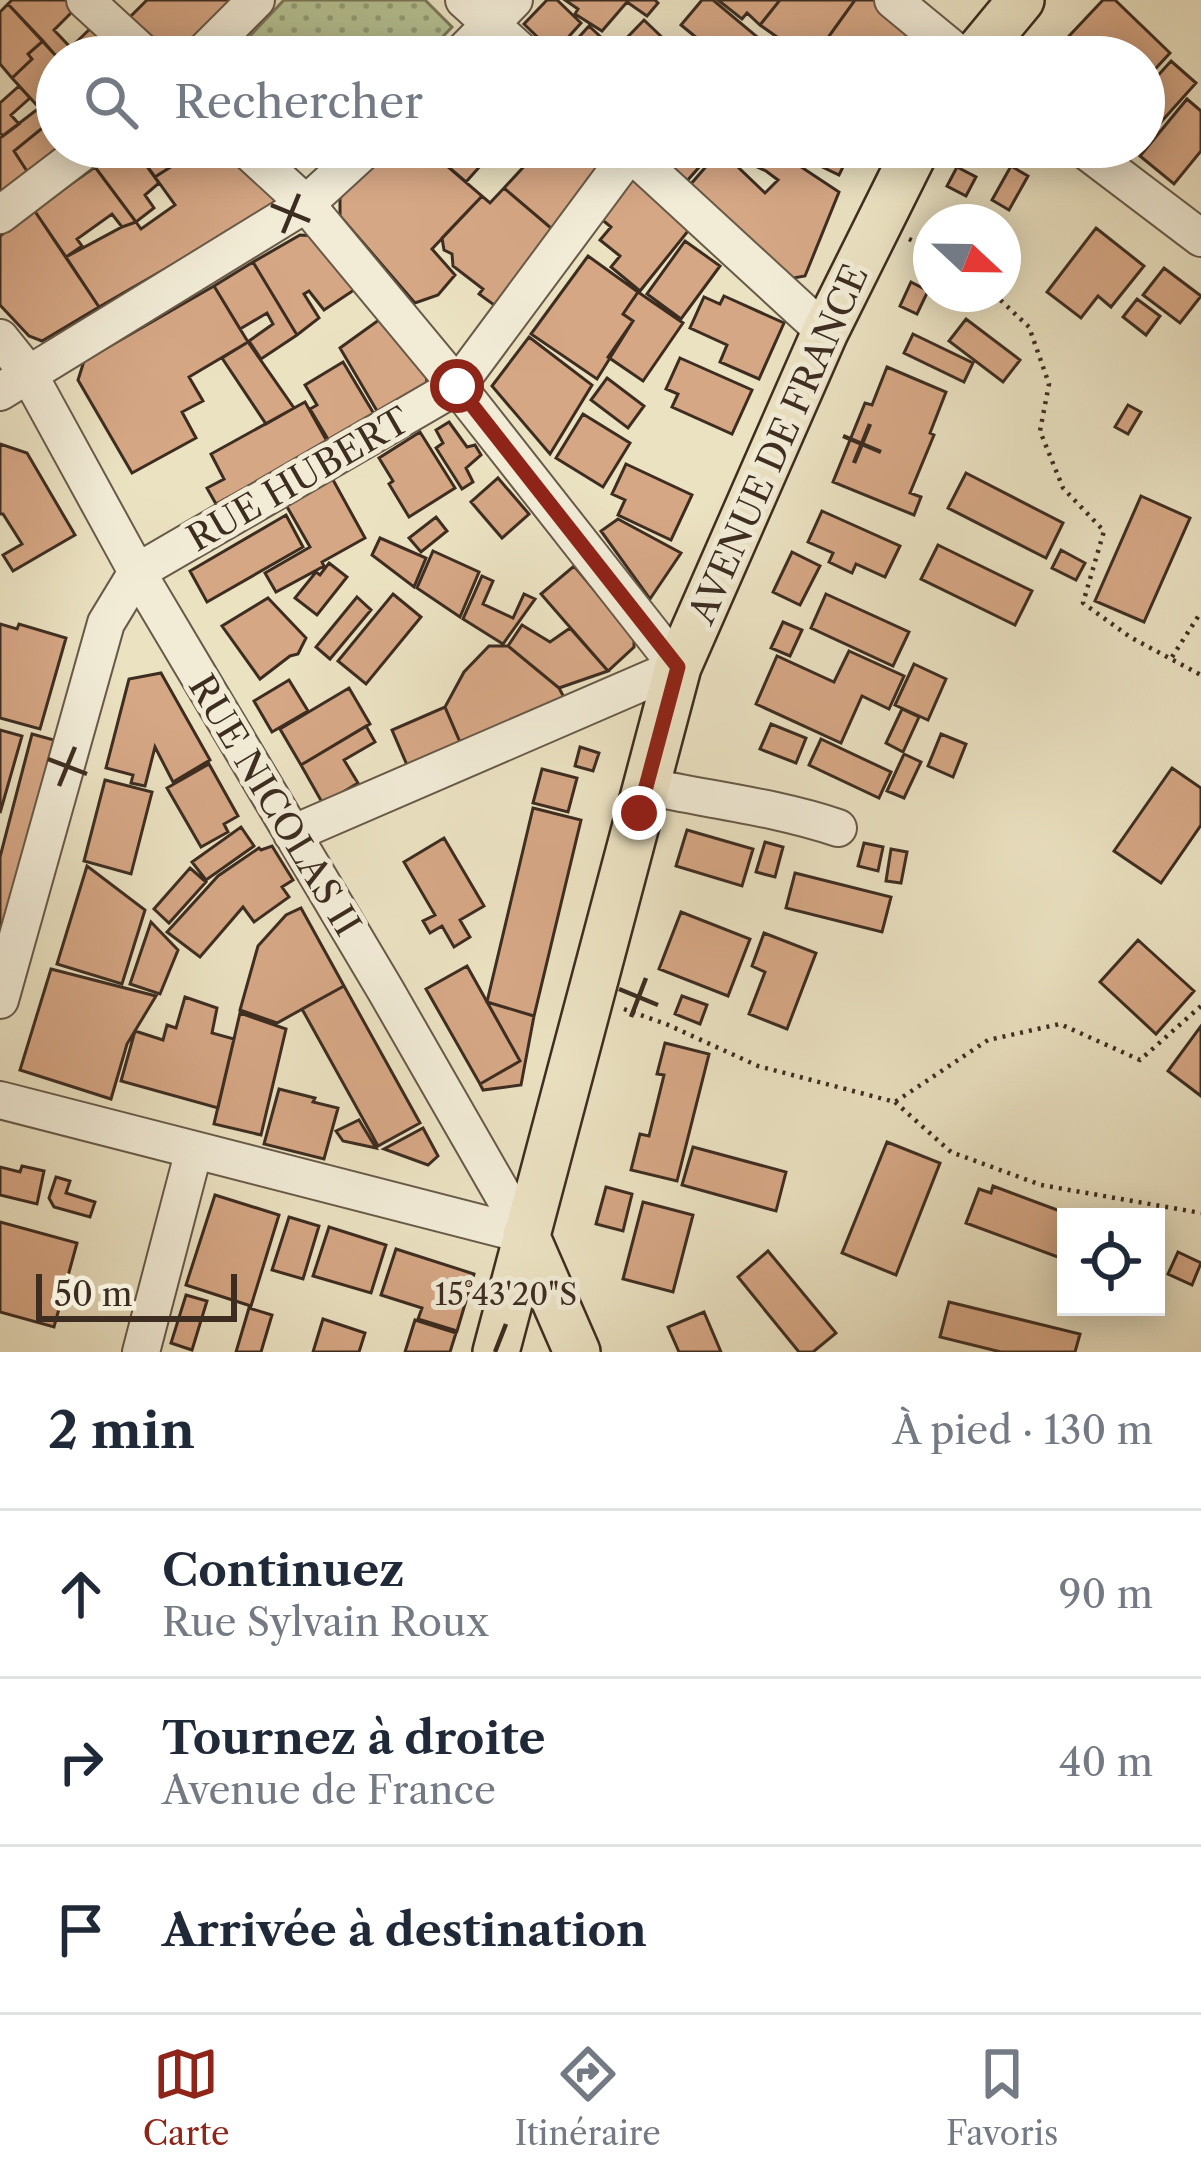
<!DOCTYPE html>
<html lang="fr">
<head>
<meta charset="utf-8">
<style>
  :root { --surface:#fff; --page:#f6f6f7; --text:#1f2937; --muted:#747a83; --line:#e0e1e3; --accent:#8f2418 }
  body { margin:0; font-family:"Libre Caslon Text",serif; background:var(--page); color:var(--text) }
  .controls { position:absolute; right:36px; bottom:36px; display:grid; overflow:hidden; border-radius:0px; box-shadow:0 6px 30px #0003 }
  .controls button { width:108px; height:108px; display:grid; place-items:center; padding:0; border:0; border-bottom:3px solid var(--line); background:var(--surface); color:var(--text); font:60px sans-serif }
  .compass { position:absolute; left:913px; top:204px; width:108px; height:108px; border-radius:50%; background:var(--surface); box-shadow:0 6px 30px #0003; rotate:112deg }
  .scale { position:absolute; left:36px; bottom:30px; width:201px; box-sizing:border-box; padding-left:12px; border:6px solid #3d2d21; border-top:0; font-size:33px; line-height:42px; white-space:nowrap; color:#3d2d21; -webkit-text-stroke:9px #f2ecd7; paint-order:stroke }
  .stop { position:absolute; width:36px; height:36px; margin:-27px; border:9px solid #8f2418; border-radius:50%; background:#fff }
  .stop.end { background:#8f2418; border-color:#fff; box-shadow:0 3px 12px #0008 }
  .list { margin:0; padding:0; list-style:none }
  h2 { display:flex; justify-content:space-between; align-items:center; height:156px; margin:0; padding:0 48px; font-size:51px }
  h2 small { font-size:39px; font-weight:400; color:var(--muted) }
  .list li { display:grid; grid-template-columns:78px 1fr auto; gap:36px; align-items:center; box-sizing:border-box; height:168px; padding:0 48px; border-top:3px solid var(--line) }
  .list b { display:block; font-size:45px; white-space:nowrap }
  .list p { margin:0; font-size:39px; white-space:nowrap; color:var(--muted) }
  .list em { font-size:39px; font-style:normal; color:var(--muted) }
  .icon { flex:none; width:66px; height:66px; fill:none; stroke:currentColor; stroke-width:2; stroke-linecap:round; stroke-linejoin:round }
  .map { position:relative; flex:none; width:1201px; height:1352px; overflow:hidden }
  .search { position:absolute; background:var(--surface); box-shadow:0 6px 30px #0003; left:36px; right:36px; top:36px; height:132px; display:flex; align-items:center; gap:30px; box-sizing:border-box; padding:0 42px; border-radius:66px; color:var(--muted); font-size:45px }
  .sheet { height:660px; background:var(--surface) }
  nav { display:flex; justify-content:space-around; align-items:center; box-sizing:border-box; height:168px; border-top:3px solid var(--line); background:var(--surface); font-size:33px; color:var(--muted) }
  nav a { display:grid; justify-items:center; gap:6px }
  nav .on { color:var(--accent) }
  .map>svg:first-child { display:block }
</style>
</head>
<body>
<div class="map">
<svg width="1201" height="1352" viewBox="0 0 1201 1352">
  <defs>
    <pattern id="grass-dots" width="8" height="8" patternUnits="userSpaceOnUse" patternTransform="scale(3)"><rect width="8" height="8" fill="#b6c394"/><path d="M2 2h.1M6 6h.1" fill="none" stroke="#959f78" stroke-width="1.8" stroke-linecap="round"/></pattern>
  </defs>
  <rect width="100%" height="100%" fill="#ebe2c2"/>
  <filter id="stains"><feTurbulence type="fractalNoise" baseFrequency=".00167" numOctaves="4"/><feColorMatrix values="0 0 0 0 .2 0 0 0 0 .09 0 0 0 0 .02 0 0 0 .5 -.17"/></filter>
  <radialGradient id="worn" r=".72"><stop offset=".6" stop-color="#630" stop-opacity="0"/><stop offset="1" stop-color="#630" stop-opacity=".3"/></radialGradient>
  <path fill="url(#grass-dots)" stroke="#7a785a" stroke-width="3" d="M 284,0 L 425,0 L 452,27 L 423,57 L 230,57 Z"/>
  <path fill="#d6a785" stroke="#3d2d21" stroke-width="3" fill-rule="evenodd" d="M 12,0 L 72,0 L 78,6 L 54,30 L 71,48 L 57,57 L 8,4 Z
    M 147,0 L 232,0 L 184,52 L 175,53 L 167,50 L 130,17 Z
    M 547,0 L 557,0 L 581,23 L 554,53 L 524,24 Z
    M 565,0 L 655,0 L 658,3 L 647,16 L 627,2 L 602,31 L 575,14 L 578,9 Z
    M 702,0 L 713,0 L 780,56 L 720,57 L 681,25 Z
    M 718,0 L 780,0 L 760,25 L 747,13 L 742,19 Z
    M 780,0 L 855,0 L 814,57 L 785,57 L 791,47 L 760,25 Z
    M 855,0 L 876,0 L 919,34 L 908,57 L 866,57 L 847,43 L 837,57 L 814,57 Z
    M 1103,0 L 1115,0 L 1170,53 L 1144,81 L 1144,57 L 1058,57 L 1053,53 Z
    M 8,4 L 43,41 L 28,54 L 32,59 L 12,78 L 0,64 L 0,12 Z
    M 644,20 L 668,43 L 657,54 L 661,57 L 614,57 L 618,53 L 615,50 Z
    M 96,23 L 118,45 L 105,57 L 61,57 Z
    M 589,26 L 618,53 L 614,57 L 561,57 Z
    M 43,41 L 57,57 L 57,100 L 43,112 L 12,78 L 32,59 L 28,54 Z
    M 1171,61 L 1196,83 L 1144,141 L 1144,91 Z
    M 19,86 L 30,98 L 11,115 L 19,124 L 3,136 L 0,133 L 0,103 Z
    M 1187,99 L 1201,111 L 1201,151 L 1174,184 L 1140,156 Z
    M 39,108 L 51,121 L 14,151 L 34,182 L 0,206 L 0,138 Z
    M 51,121 L 57,128 L 57,147 L 74,147 L 34,182 L 14,151 Z
    M 122,147 L 133,147 L 159,183 L 145,195 L 154,208 L 136,222 L 95,167 Z
    M 133,147 L 202,147 L 155,177 Z
    M 202,147 L 236,147 L 280,203 L 99,307 L 66,257 L 122,227 L 136,222 L 141,229 L 175,205 L 155,177 Z
    M 390,147 L 425,147 L 482,196 L 432,249 L 455,275 L 438,295 L 415,303 L 340,216 L 340,196 Z
    M 425,147 L 516,147 L 500,164 L 490,155 L 466,182 Z
    M 542,147 L 607,147 L 610,150 L 558,234 L 504,188 Z
    M 659,147 L 717,147 L 686,182 L 668,165 L 664,151 Z
    M 723,147 L 771,147 L 839,192 L 805,276 L 788,279 L 690,185 ZM 744,161 L 766,171 L 778,180 L 765,193 L 739,168 Z
    M 781,147 L 853,147 L 839,175 Z
    M 1011,166 L 1028,176 L 1009,210 L 992,200 Z
    M 95,167 L 136,222 L 122,227 L 112,214 L 77,239 L 82,246 L 66,257 L 34,210 Z
    M 957,167 L 976,177 L 966,196 L 947,186 Z
    M 635,175 L 696,221 L 640,291 L 611,267 L 620,256 L 600,240 L 611,227 L 600,218 Z
    M 504,188 L 558,234 L 501,310 L 479,294 L 483,289 L 453,266 L 452,254 L 444,250 L 442,238 L 482,196 L 490,203 Z
    M 34,210 L 99,307 L 42,341 L 29,336 L 0,305 L 0,236 Z
    M 1096,228 L 1144,266 L 1111,307 L 1098,296 L 1081,318 L 1047,292 Z
    M 300,235 L 317,236 L 360,286 L 324,310 L 309,291 L 304,294 L 319,318 L 297,335 L 253,262 Z
    M 685,241 L 720,266 L 681,319 L 647,294 Z
    M 588,256 L 638,292 L 623,314 L 633,321 L 597,379 L 531,334 Z
    M 253,262 L 297,335 L 261,359 L 249,341 L 273,324 L 267,313 L 240,329 L 214,286 Z
    M 1164,268 L 1201,296 L 1180,323 L 1143,295 Z
    M 911,282 L 928,291 L 917,314 L 900,306 Z
    M 214,286 L 248,342 L 189,377 L 203,401 L 182,412 L 196,438 L 132,473 L 78,380 L 84,361 Z
    M 638,292 L 683,323 L 643,381 L 608,357 L 633,321 L 623,314 Z
    M 724,296 L 784,323 L 759,379 L 720,362 L 727,345 L 690,328 L 704,297 L 720,304 Z
    M 1137,299 L 1160,316 L 1146,335 L 1123,317 Z
    M 383,317 L 426,367 L 427,390 L 380,416 L 340,348 Z
    M 966,319 L 1020,360 L 1003,382 L 949,341 Z
    M 913,334 L 973,363 L 964,382 L 904,353 Z
    M 529,337 L 592,385 L 550,454 L 492,386 Z
    M 248,342 L 294,408 L 266,424 L 222,358 Z
    M 680,358 L 752,390 L 732,434 L 672,407 L 678,394 L 666,389 Z
    M 343,362 L 380,424 L 335,451 L 310,409 L 317,405 L 305,385 Z
    M 887,367 L 946,392 L 930,433 L 934,435 L 910,493 L 921,497 L 914,515 L 833,482 L 865,403 L 872,405 Z
    M 607,378 L 644,406 L 628,428 L 591,400 Z
    M 305,402 L 328,443 L 216,504 L 207,488 L 224,479 L 211,454 Z
    M 1128,405 L 1141,412 L 1128,434 L 1115,427 Z
    M 583,414 L 630,443 L 603,487 L 556,458 Z
    M 449,422 L 467,447 L 475,445 L 481,455 L 466,468 L 473,482 L 462,489 L 436,448 L 443,443 L 436,430 Z
    M 420,432 L 455,488 L 409,517 L 389,484 L 393,481 L 379,458 Z
    M 0,444 L 27,453 L 75,535 L 13,571 L 3,555 L 22,544 L 3,514 L 0,514 Z
    M 626,464 L 692,495 L 671,540 L 618,515 L 625,500 L 612,494 Z
    M 966,473 L 1063,523 L 1046,558 L 948,508 Z
    M 332,478 L 365,538 L 322,562 L 324,566 L 276,592 L 265,573 L 310,547 L 286,505 Z
    M 498,478 L 529,514 L 502,538 L 471,502 Z
    M 1141,496 L 1190,518 L 1144,622 L 1095,601 Z
    M 822,511 L 900,546 L 885,577 L 856,564 L 852,573 L 829,562 L 833,553 L 808,542 Z
    M 286,515 L 303,547 L 207,602 L 190,571 Z
    M 436,517 L 447,531 L 421,552 L 409,538 Z
    M 618,519 L 681,553 L 650,599 L 601,531 Z
    M 380,538 L 426,558 L 414,587 L 372,555 Z
    M 938,545 L 1032,591 L 1015,625 L 921,579 Z
    M 1061,550 L 1085,563 L 1076,580 L 1052,568 Z
    M 433,551 L 479,572 L 460,617 L 417,588 Z
    M 792,552 L 820,566 L 800,605 L 773,592 Z
    M 329,563 L 347,577 L 317,615 L 295,598 L 316,572 L 320,575 Z
    M 574,566 L 634,637 L 634,647 L 608,671 L 541,594 Z
    M 482,576 L 493,581 L 483,604 L 513,618 L 524,594 L 535,599 L 503,644 L 463,619 Z
    M 393,594 L 421,617 L 366,684 L 338,661 Z
    M 826,594 L 909,632 L 893,666 L 811,628 Z
    M 357,597 L 371,610 L 330,659 L 316,647 Z
    M 268,598 L 306,638 L 298,654 L 290,656 L 260,679 L 222,626 Z
    M 783,622 L 802,630 L 790,656 L 771,648 Z
    M 0,624 L 17,629 L 19,624 L 66,638 L 40,729 L 0,718 Z
    M 522,625 L 550,642 L 570,628 L 608,671 L 559,688 L 508,646 Z
    M 489,646 L 508,646 L 559,688 L 566,701 L 463,749 L 445,707 L 464,672 Z
    M 849,651 L 904,676 L 889,709 L 862,696 L 841,743 L 756,704 L 777,656 L 834,682 Z
    M 914,664 L 946,679 L 928,720 L 895,705 Z
    M 161,673 L 210,760 L 173,782 L 155,747 L 145,786 L 131,783 L 133,775 L 106,768 L 129,679 Z
    M 289,680 L 308,711 L 272,732 L 254,701 Z
    M 349,688 L 370,724 L 301,765 L 280,729 Z
    M 445,707 L 463,749 L 410,772 L 392,730 Z
    M 902,709 L 919,717 L 903,752 L 886,743 Z
    M 771,724 L 806,738 L 796,763 L 760,749 Z
    M 366,726 L 375,742 L 344,760 L 358,783 L 323,804 L 301,765 Z
    M 0,730 L 22,736 L 0,813 Z
    M 32,734 L 54,740 L 0,943 L 0,857 Z
    M 941,734 L 966,744 L 953,777 L 928,766 Z
    M 821,739 L 891,772 L 879,798 L 809,765 Z
    M 580,747 L 599,753 L 593,771 L 575,766 Z
    M 904,754 L 921,762 L 904,798 L 887,791 Z
    M 209,764 L 238,816 L 224,824 L 228,832 L 201,847 L 167,788 Z
    M 1172,768 L 1201,788 L 1201,825 L 1161,883 L 1114,851 Z
    M 542,769 L 577,778 L 568,812 L 533,803 Z
    M 105,780 L 152,792 L 131,874 L 84,861 Z
    M 533,808 L 581,820 L 534,1016 L 487,1002 Z
    M 241,827 L 254,846 L 206,880 L 192,862 Z
    M 687,830 L 753,849 L 742,886 L 676,866 Z
    M 444,838 L 484,906 L 460,920 L 470,937 L 454,947 L 442,926 L 430,933 L 423,921 L 435,915 L 404,862 Z
    M 765,842 L 783,847 L 775,877 L 756,872 Z
    M 864,843 L 883,847 L 878,871 L 858,866 Z
    M 272,846 L 293,880 L 282,887 L 289,897 L 254,922 L 243,907 L 200,957 L 167,932 L 218,876 L 259,848 L 261,850 Z
    M 891,849 L 907,852 L 901,883 L 886,881 Z
    M 87,866 L 145,910 L 122,984 L 57,964 Z
    M 190,868 L 206,882 L 169,923 L 154,909 Z
    M 795,873 L 891,897 L 882,932 L 786,908 Z
    M 301,908 L 344,986 L 277,1023 L 240,1010 L 258,946 L 286,915 Z
    M 681,912 L 750,939 L 728,996 L 659,969 Z
    M 151,922 L 178,950 L 160,994 L 130,984 Z
    M 764,933 L 816,953 L 787,1029 L 749,1014 L 765,972 L 752,966 Z
    M 1138,940 L 1194,991 L 1156,1034 L 1100,982 Z
    M 467,966 L 520,1061 L 480,1084 L 426,989 Z
    M 51,969 L 156,996 L 127,1044 L 111,1099 L 20,1070 Z
    M 344,986 L 420,1123 L 378,1146 L 302,1009 Z
    M 682,996 L 707,1005 L 700,1024 L 675,1014 Z
    M 185,997 L 217,1008 L 212,1033 L 234,1039 L 218,1108 L 121,1081 L 135,1031 L 163,1040 L 167,1025 L 176,1028 Z
    M 487,1002 L 534,1016 L 521,1085 L 483,1090 L 480,1084 L 520,1061 Z
    M 240,1013 L 286,1029 L 261,1135 L 214,1124 Z
    M 1201,1026 L 1201,1096 L 1168,1071 Z
    M 665,1043 L 709,1054 L 677,1181 L 631,1170 L 640,1134 L 649,1136 L 664,1075 L 657,1074 Z
    M 279,1089 L 315,1098 L 313,1102 L 338,1108 L 324,1159 L 264,1144 Z
    M 359,1120 L 376,1148 L 343,1141 L 336,1131 Z
    M 423,1128 L 438,1156 L 428,1165 L 384,1149 Z
    M 887,1142 L 940,1163 L 896,1275 L 842,1253 Z
    M 693,1147 L 786,1172 L 776,1211 L 682,1185 Z
    M 22,1166 L 44,1171 L 37,1204 L 0,1195 L 0,1167 L 20,1172 Z
    M 56,1177 L 70,1181 L 66,1193 L 95,1202 L 90,1217 L 54,1207 L 49,1198 Z
    M 993,1186 L 1076,1217 L 1066,1217 L 1066,1260 L 966,1223 L 979,1189 L 991,1193 Z
    M 606,1187 L 632,1194 L 623,1231 L 596,1224 Z
    M 215,1195 L 279,1215 L 251,1306 L 186,1285 Z
    M 643,1202 L 693,1215 L 673,1292 L 623,1279 Z
    M 289,1217 L 319,1226 L 303,1279 L 272,1270 Z
    M 0,1222 L 77,1243 L 54,1327 L 0,1312 Z
    M 329,1227 L 386,1245 L 371,1293 L 313,1276 Z
    M 396,1249 L 474,1274 L 457,1331 L 418,1319 L 422,1308 L 381,1295 Z
    M 768,1251 L 836,1333 L 813,1352 L 799,1352 L 738,1277 Z
    M 1178,1252 L 1201,1263 L 1192,1285 L 1168,1274 Z
    M 186,1295 L 207,1301 L 192,1350 L 171,1343 Z
    M 949,1302 L 1080,1334 L 1075,1352 L 1001,1352 L 940,1337 Z
    M 249,1308 L 272,1315 L 261,1352 L 236,1352 Z
    M 704,1312 L 721,1352 L 679,1352 L 668,1327 Z
    M 323,1319 L 365,1333 L 359,1352 L 313,1352 Z
    M 415,1320 L 456,1333 L 450,1352 L 405,1352 Z"/>
  <g fill="none" stroke-linecap="round" stroke-linejoin="round">
    <g stroke="#685a49" stroke-width="40">
      <path id="minor" d="M 85,0 L 147,57
        M 464,0 L 527,57
        M 893,0 L 962,57
        M 199,57 L 256,0
        M 458,57 L 514,0
        M 244,147 L 306,204 L 457,386 L 678,667 L 292,834
        M 624,147 L 825,332
        M 1081,147 L 1201,238
        M 0,215 L 89,147
        M 0,338 L 28,373 L 137,572 L 386,991 L 526,1235
        M 0,392 L 306,204 L 368,147
        M 646,786 C 710,800 776,807 838,828
        M 0,1000 L 106,623 L 137,572 L 457,386 L 630,153
        M 0,1100 L 526,1235
        M 141,1352 L 194,1150"/>
    </g>
    <g stroke="#3d2d21" stroke-width="50">
      <path id="major" d="M 974,57 L 1021,0
        M 526,1235 L 577,1352
        M 496,1352 L 678,667 L 825,332 L 917,147"/>
    </g>
    <path stroke="#3d2d21" stroke-width="4.5" stroke-dasharray="3 6" stroke-linecap="butt" d="M 909,239 L 931,250
      M 994,294 L 1029,327 L 1049,384 L 1040,431 L 1063,488 L 1104,531 L 1083,603 L 1130,637 L 1201,675
      M 1172,657 L 1201,612
      M 624,1009 L 666,1024 L 758,1066 L 895,1102 L 988,1040 L 1060,1024 L 1140,1060 L 1201,1006
      M 895,1102 L 951,1152 L 1041,1185 L 1201,1213"/>
    <use href="#minor" stroke="#f2ecd7" stroke-width="36"/>
    <use href="#major" stroke="#ebe2c2" stroke-width="45"/>
  </g>
  <g fill="none" stroke-linecap="round" stroke-linejoin="round">
    <path stroke="#8f2418" stroke-width="15" d="M 457,386 L 678,667 L 639,813"/>
  </g>
  <path fill="none" stroke="#3d2d21" stroke-width="4.5" d="M 271,205 L 310,221M 283,233 L 299,194M 843,436 L 881,452M 854,463 L 870,424M 48,759 L 87,774M 59,786 L 75,747M 619,989 L 658,1005M 631,1017 L 646,978M 495,1352 L 506,1324"/>
  <g text-anchor="middle" dominant-baseline="central" stroke-width="10" stroke-linejoin="round" paint-order="stroke">
    <g font-size="36" fill="#3d2d21" stroke="#f2ecd7">
      <text transform="translate(778 444) rotate(-66)">AVENUE DE FRANCE</text>
      <text transform="translate(298 479) rotate(-30)">RUE HUBERT</text>
      <text transform="translate(275 805) rotate(59)">RUE NICOLAS II</text>
    </g>
  </g>
  <g font-size="30" text-anchor="middle" fill="#3d2d21" stroke="#f2ecd7" stroke-width="10" stroke-linejoin="round" paint-order="stroke">
    <text x="506" y="1305">15°43'20"S</text>
  </g>
  <rect width="100%" height="100%" filter="url(#stains)"/>
  <rect width="100%" height="100%" fill="url(#worn)"/>
</svg>
<div class="controls">
<button><svg class="icon" aria-label="locate" viewBox="0 0 24 24"><circle cx="12" cy="12" r="6"/><path d="M12 2v4M12 18v4M2 12h4M18 12h4"/></svg></button>
</div>
<svg class="compass" viewBox="-18 -18 36 36"><path d="M0-13l5 13h-10z" fill="#e53935"/><path d="M0 13l5-13h-10z" fill="#747a83"/></svg>
<div class="scale">50 m</div>
<div class="stop" style="left:457px;top:386px"></div>
<div class="stop end" style="left:639px;top:813px"></div>
<div class="search"><svg class="icon" aria-label="search" viewBox="0 0 24 24"><circle cx="10" cy="10" r="6"/><path d="M15 15l6 6"/></svg>Rechercher</div>
</div>
<section class="sheet">
<h2>2 min<small>À pied · 130 m</small></h2>
<ul class="list">
<li><svg class="icon" aria-label="ahead" viewBox="0 0 24 24"><path d="M12 20V5M6 11l6-6 6 6"/></svg><div><b>Continuez</b><p>Rue Sylvain Roux</p></div><em>90 m</em></li>
<li><svg class="icon" aria-label="right" viewBox="0 0 24 24"><path d="M7 20v-9h11M14 6l5 5-5 5"/></svg><div><b>Tournez à droite</b><p>Avenue de France</p></div><em>40 m</em></li>
<li><svg class="icon" aria-label="arrive" viewBox="0 0 24 24"><path d="M6 21V4h12l-3 4 3 4H6"/></svg><div><b>Arrivée à destination</b></div></li>
</ul>
</section>
<nav>
<a class="on"><svg class="icon" aria-label="map" viewBox="0 0 24 24"><path d="M3 6l6-2 6 2 6-2v14l-6 2-6-2-6 2zM9 4v14M15 6v14"/></svg>Carte</a>
<a><svg class="icon" aria-label="directions" viewBox="0 0 24 24"><path d="M12 3l9 9-9 9-9-9zM9 14v-3h6M13 9l2 2-2 2"/></svg>Itinéraire</a>
<a><svg class="icon" aria-label="saved" viewBox="0 0 24 24"><path d="M7 4h10v16l-5-4-5 4z"/></svg>Favoris</a>
</nav>
</body>
</html>
